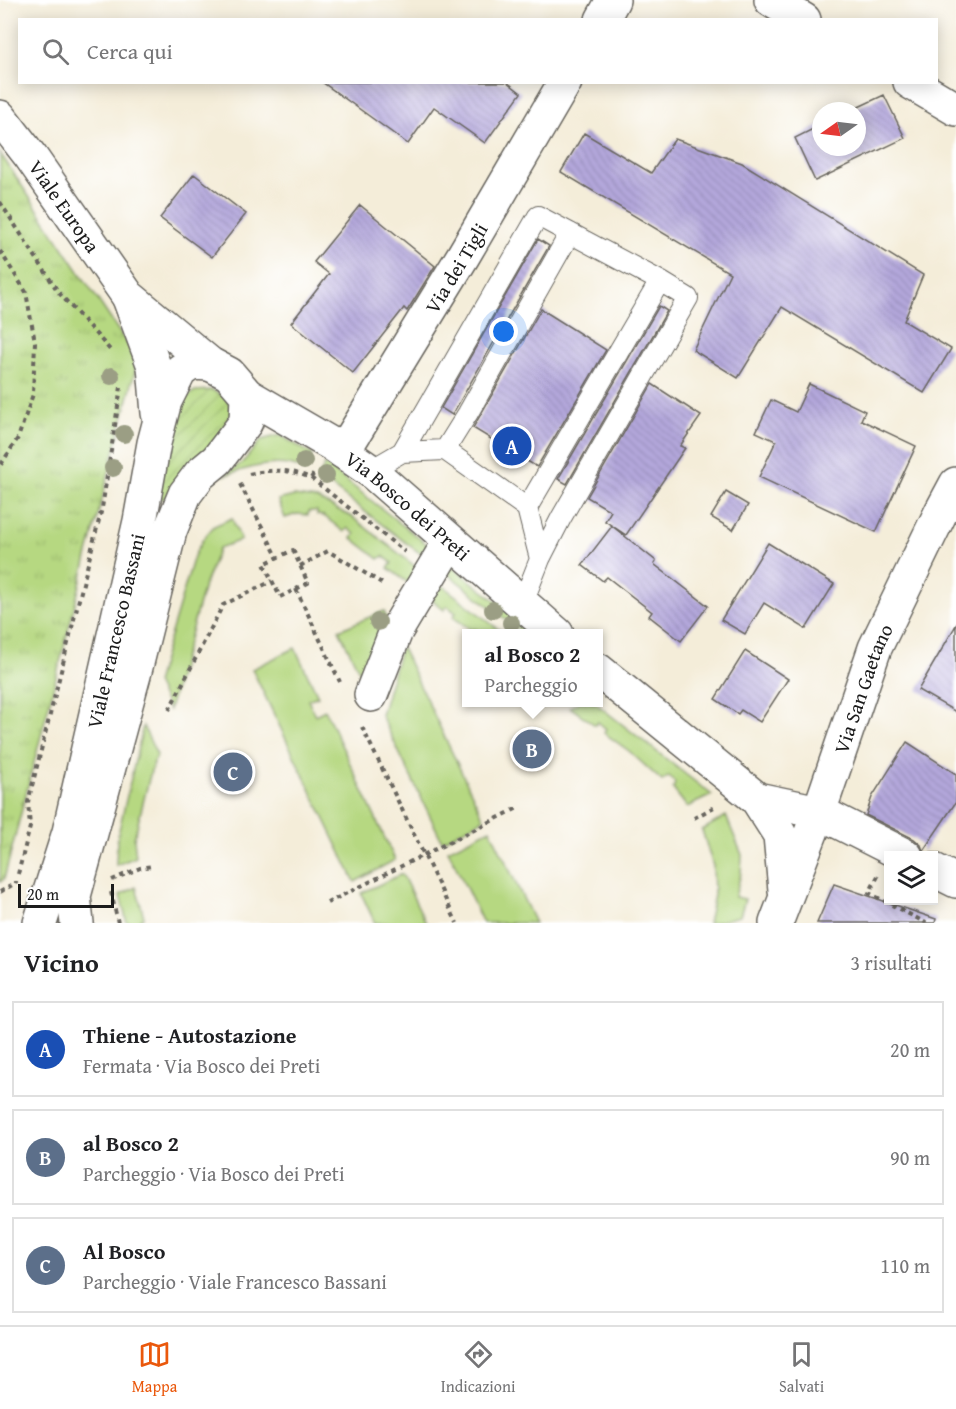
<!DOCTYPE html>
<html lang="it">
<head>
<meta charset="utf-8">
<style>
  :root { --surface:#fff; --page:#f6f6f6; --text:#202124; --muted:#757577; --line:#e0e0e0; --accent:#ea580c }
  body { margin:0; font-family:"Gentium Book Plus",serif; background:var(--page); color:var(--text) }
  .controls { position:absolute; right:18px; bottom:18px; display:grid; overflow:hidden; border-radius:0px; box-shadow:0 3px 15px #0003 }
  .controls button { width:54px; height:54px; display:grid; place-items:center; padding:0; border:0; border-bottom:2px solid var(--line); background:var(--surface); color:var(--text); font:30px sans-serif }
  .compass { position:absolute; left:812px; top:102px; width:54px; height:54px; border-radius:50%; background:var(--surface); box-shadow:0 3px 15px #0003; rotate:256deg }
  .scale { position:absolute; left:18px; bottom:15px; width:96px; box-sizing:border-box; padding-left:6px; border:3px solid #1c1c1c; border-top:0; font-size:16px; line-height:21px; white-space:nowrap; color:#1c1c1c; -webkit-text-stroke:4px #fff; paint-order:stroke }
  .you { position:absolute; left:504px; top:332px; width:21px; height:21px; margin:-15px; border:4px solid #fff; border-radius:50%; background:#1a73e8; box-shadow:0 0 0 9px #1a73e833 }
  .badge { display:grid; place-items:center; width:39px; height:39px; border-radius:50%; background:var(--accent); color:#fff; font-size:20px; font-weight:700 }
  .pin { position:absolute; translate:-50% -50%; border:3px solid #fff; box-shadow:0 2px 6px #0006 }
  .popup { position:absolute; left:462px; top:629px; width:141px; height:78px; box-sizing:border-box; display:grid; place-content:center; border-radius:0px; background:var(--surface); filter:drop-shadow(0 2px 4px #0005); font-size:20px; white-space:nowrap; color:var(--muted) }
  .popup b { font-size:22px; color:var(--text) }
  .popup::after { content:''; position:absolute; left:50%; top:100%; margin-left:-12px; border:12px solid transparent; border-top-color:var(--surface) }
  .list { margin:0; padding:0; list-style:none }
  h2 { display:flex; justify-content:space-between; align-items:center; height:78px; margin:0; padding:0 24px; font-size:26px }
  h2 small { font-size:20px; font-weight:400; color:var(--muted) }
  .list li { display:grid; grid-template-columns:39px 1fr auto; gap:18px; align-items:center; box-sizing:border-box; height:96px; margin:0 12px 12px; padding:0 12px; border:2px solid var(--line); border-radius:0px }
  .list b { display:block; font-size:22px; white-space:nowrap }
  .list p { margin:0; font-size:20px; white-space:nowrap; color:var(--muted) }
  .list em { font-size:20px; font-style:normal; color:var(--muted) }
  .icon { flex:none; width:33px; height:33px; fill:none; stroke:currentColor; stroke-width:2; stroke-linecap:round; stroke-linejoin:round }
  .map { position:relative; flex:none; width:956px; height:923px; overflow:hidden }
  .search { position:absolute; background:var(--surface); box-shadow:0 3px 15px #0003; left:18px; right:18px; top:18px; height:66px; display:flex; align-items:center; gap:15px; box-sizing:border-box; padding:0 21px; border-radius:0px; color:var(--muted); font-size:22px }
  .sheet { height:402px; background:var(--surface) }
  nav { display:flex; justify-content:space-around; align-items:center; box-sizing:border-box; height:84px; border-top:2px solid var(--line); background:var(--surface); font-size:16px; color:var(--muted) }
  nav a { display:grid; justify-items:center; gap:3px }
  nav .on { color:var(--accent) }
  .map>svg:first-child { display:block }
</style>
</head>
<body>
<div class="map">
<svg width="956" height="923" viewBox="0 0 956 923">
  <defs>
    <pattern id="park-tufts" width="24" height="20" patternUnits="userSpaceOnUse" patternTransform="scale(1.5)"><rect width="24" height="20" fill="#b6d881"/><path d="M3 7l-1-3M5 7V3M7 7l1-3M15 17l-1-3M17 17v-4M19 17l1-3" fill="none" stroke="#9cb96f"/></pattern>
    <pattern id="garden-furrows" width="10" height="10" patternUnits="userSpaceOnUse" patternTransform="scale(1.5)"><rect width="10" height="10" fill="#b6d881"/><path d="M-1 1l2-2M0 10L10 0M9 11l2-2" fill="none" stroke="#9cb96f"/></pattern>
    <pattern id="building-back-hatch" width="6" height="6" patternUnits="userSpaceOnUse" patternTransform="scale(1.5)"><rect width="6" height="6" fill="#b3a7db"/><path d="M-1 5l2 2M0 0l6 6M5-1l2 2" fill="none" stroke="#998fbb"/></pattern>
  </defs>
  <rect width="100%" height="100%" fill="#fff"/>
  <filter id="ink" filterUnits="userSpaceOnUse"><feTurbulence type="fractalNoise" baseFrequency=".0167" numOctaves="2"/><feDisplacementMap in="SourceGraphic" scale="12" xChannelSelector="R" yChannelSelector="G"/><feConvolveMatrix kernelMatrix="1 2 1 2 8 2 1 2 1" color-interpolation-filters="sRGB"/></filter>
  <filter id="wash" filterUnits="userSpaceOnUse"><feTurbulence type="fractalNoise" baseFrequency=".008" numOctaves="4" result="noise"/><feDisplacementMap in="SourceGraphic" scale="24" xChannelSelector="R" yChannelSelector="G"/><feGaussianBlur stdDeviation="1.35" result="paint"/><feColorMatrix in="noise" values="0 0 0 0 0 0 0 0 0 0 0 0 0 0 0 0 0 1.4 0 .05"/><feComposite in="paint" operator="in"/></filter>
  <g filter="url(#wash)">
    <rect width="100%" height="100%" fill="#f4edd9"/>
    <path fill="#b6d881" stroke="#697a4e" stroke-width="1.5" d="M 280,435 L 312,454 L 306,470 C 277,458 251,467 223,476 L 243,462 L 261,440 Z
      M 325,464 L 434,550 L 429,560 L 319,477 Z
      M 294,496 L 317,499 L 352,517 L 420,570 L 411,585 L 388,568 L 392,563 L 383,556 L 379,559 L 352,538 L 355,534 L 347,528 L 344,532 L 324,516 L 317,515 L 317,511 L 309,511 L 308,515 L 297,514 L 285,518 L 278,500 Z
      M 232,518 L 241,540 L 219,548 L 203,589 L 169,710 L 156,683 L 194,556 L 203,539 L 214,526 Z
      M 445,561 L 537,633 L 523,633 L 439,567 Z
      M 433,578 L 503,633 L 481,633 L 475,629 L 473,631 L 453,617 L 456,613 L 447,606 L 444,610 L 426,595 Z
      M 384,611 L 389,626 L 361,675 L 339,630 Z
      M 401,646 L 484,819 L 442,841 L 381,715 Z
      M 295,648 L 318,696 L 308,700 L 315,715 L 325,710 L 395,860 L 355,882 L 252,669 Z
      M 579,702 L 595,703 L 712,795 L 687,807 L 673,789 L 675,783 L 669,776 L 662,781 L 629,751 L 604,733 L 606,729 L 598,722 L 595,725 L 570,707 Z
      M 143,726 L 157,755 L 152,767 L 134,839 L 136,857 L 116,865 L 117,839 Z
      M 726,816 L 742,855 L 741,873 L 735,897 L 745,899 L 740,916 C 728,918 720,923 708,923 L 714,895 L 713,866 L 702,830 Z
      M 490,829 L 535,923 L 483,923 L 448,850 Z
      M 402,874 L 426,923 L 375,923 L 361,893 Z
      M 136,887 L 144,917 L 140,919 L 141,923 L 127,923 L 120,895 Z"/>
    <path fill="url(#park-tufts)" stroke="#697a4e" stroke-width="1.5" d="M 0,153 L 138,360 L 4,879 L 0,882 Z"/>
    <path fill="url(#garden-furrows)" stroke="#697a4e" stroke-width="1.5" d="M 212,390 L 228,398 L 234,420 L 170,501 L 157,497 L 171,438 L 184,398 L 195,391 Z"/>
    <g id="blocks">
      <path fill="url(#building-back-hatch)" d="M 322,82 L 507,82 L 521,93 L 485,143 L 434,107 L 408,144 Z
        M 884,95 L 905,138 L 815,181 L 795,138 L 821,125 L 821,147 L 857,147 L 857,111 L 850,111 Z
        M 584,133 L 651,173 L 675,139 L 742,163 L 923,275 L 904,321 L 951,349 L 924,393 L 782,307 L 738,378 L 693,350 L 730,273 L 561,172 Z
        M 194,174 L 246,214 L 212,257 L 160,218 Z
        M 360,205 L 435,266 L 407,311 L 404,308 L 353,373 L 291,323 L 329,274 L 314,262 Z
        M 538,239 L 549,246 L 452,415 L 441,408 Z
        M 659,306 L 667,311 L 567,484 L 558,479 Z
        M 541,309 L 606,350 L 537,467 L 473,428 Z
        M 652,384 L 701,416 L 680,446 L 685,448 L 626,535 L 605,521 L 611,511 L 587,497 Z
        M 809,384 L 865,411 L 861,420 L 916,446 L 876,532 L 759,477 L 776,441 L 756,432 L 771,400 L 796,412 Z
        M 726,492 L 748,505 L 733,530 L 711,517 Z
        M 612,526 L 656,561 L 654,564 L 708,606 L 681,641 L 649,616 L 652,612 L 607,577 L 603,581 L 582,565 Z
        M 768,543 L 834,584 L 806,629 L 764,603 L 745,634 L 721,620 Z
        M 956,625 L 956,712 L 918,690 Z
        M 745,651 L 788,679 L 760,722 L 741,710 L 738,714 L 715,699 Z
        M 907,742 L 956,774 L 956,802 L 923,851 L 921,845 L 914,839 L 866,815 L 872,797 Z
        M 834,884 L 936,919 L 935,923 L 817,923 Z"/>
    </g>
  </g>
  <g filter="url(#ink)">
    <use href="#blocks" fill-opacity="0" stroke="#68655e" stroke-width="1.5"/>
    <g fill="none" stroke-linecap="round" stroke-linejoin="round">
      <g stroke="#68655e" stroke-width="22">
        <path id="lane" d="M 445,450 L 468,413 L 570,233
          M 402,452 L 445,450 L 527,508 L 540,559
          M 372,472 L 378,466 L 402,452 L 538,216 L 660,281 L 688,298 L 561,518 L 540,559 L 527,592 L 520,600
          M 527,508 L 660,281"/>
      </g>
      <g stroke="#68655e" stroke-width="36">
        <g id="street">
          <path d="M 771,0 L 804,20"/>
          <path d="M 602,20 L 613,0"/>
          <path d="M 910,82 L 956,109"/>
          <path id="s1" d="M 247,395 L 333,445 L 372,472 L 557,634"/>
          <path id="s2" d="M 343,452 L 463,256 L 565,82"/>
          <path d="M 598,670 L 757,799 L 819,812 L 906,856"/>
          <path d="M 371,695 L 396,631 L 441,556"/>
          <path d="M 757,799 L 780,835 L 785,890"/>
          <path d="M 934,870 L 956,881"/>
          <path id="s3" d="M 776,923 L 819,812 L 875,648 L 941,512 L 956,484"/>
        </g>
      </g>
      <g stroke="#68655e" stroke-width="36">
        <g id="secondary">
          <path id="s4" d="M 0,117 L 31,157 L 128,296 L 210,364 L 229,374 L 247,395 L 246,422 L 217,460 L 200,474 L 185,494 L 170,531 L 134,675 L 74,896 L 77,923"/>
          <path d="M 129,298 L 154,366 L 158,413"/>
          <path id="s5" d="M 40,923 L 69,832 L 140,521 L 154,443 L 165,401 L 180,371 L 192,363 L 210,364"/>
        </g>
      </g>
      <path stroke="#68655e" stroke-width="4" stroke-dasharray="4.5 4.5" stroke-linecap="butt" d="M 0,202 L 59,293 L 112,352
        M 0,251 L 26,292 L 35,342 L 33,394 L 18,438 L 0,466
        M 249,474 C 273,469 288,469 311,478 L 315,472
        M 311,478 L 405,552
        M 240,484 L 278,558
        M 293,550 L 308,583 L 280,597 L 264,564 Z
        M 300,566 L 328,551 L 385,585
        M 296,589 L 340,682
        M 169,710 L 223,605 L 272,581
        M 362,727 L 457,923
        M 694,818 L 714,807
        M 18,874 L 30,827 L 28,802 L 102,508 L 121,387
        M 878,876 L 869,893 L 926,923
        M 112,880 L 140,868 L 152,866
        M 0,892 L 16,883 L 16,881
        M 111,892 L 118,923
        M 327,903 L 520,807"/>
      <use href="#lane" stroke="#fff" stroke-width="20"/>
      <use href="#street" stroke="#fff" stroke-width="33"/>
      <use href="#secondary" stroke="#fff" stroke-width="33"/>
    </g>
    <g fill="#9b9e84">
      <circle cx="111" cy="376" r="9"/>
      <circle cx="124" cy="434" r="9"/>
      <circle cx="304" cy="461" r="9"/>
      <circle cx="113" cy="468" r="9"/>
      <circle cx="326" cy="475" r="9"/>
      <circle cx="493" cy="610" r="9"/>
      <circle cx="378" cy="622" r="9"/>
      <circle cx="511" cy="623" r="9"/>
    </g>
  </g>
  <g text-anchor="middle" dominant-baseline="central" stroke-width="5" stroke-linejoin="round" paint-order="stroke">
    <g font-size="20" fill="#1c1c1c" stroke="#fff">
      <text stroke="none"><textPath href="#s4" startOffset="110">Viale Europa</textPath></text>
      <text stroke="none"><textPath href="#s2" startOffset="216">Via dei Tigli</textPath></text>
      <text stroke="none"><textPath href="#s1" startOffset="196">Via Bosco dei Preti</textPath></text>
      <text stroke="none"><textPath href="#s5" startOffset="302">Viale Francesco Bassani</textPath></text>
      <text stroke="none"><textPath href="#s3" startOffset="250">Via San Gaetano</textPath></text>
    </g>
  </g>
</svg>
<div class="controls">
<button><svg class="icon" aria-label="layers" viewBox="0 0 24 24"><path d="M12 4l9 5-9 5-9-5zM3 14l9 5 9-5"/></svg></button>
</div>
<svg class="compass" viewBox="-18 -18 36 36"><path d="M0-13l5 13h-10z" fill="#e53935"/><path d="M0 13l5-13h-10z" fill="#757577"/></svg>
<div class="scale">20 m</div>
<div class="you"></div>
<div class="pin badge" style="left:512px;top:446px;background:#1a4fb4">A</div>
<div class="pin badge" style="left:532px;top:749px;background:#5c6f8a">B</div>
<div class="popup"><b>al Bosco 2</b>Parcheggio</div>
<div class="pin badge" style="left:233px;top:772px;background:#5c6f8a">C</div>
<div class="search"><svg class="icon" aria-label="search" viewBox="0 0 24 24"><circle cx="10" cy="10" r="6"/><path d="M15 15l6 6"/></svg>Cerca qui</div>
</div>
<section class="sheet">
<h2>Vicino<small>3 risultati</small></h2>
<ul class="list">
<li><span class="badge" style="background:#1a4fb4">A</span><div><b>Thiene - Autostazione</b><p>Fermata · Via Bosco dei Preti</p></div><em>20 m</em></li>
<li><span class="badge" style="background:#5c6f8a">B</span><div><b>al Bosco 2</b><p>Parcheggio · Via Bosco dei Preti</p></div><em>90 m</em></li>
<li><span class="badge" style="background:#5c6f8a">C</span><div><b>Al Bosco</b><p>Parcheggio · Viale Francesco Bassani</p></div><em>110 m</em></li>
</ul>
</section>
<nav>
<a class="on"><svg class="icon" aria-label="map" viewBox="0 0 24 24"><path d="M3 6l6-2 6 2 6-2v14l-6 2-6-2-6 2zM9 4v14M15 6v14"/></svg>Mappa</a>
<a><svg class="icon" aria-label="directions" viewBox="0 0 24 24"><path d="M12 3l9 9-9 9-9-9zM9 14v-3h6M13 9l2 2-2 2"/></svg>Indicazioni</a>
<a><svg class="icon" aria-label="saved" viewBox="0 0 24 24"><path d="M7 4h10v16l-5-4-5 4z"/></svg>Salvati</a>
</nav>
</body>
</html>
